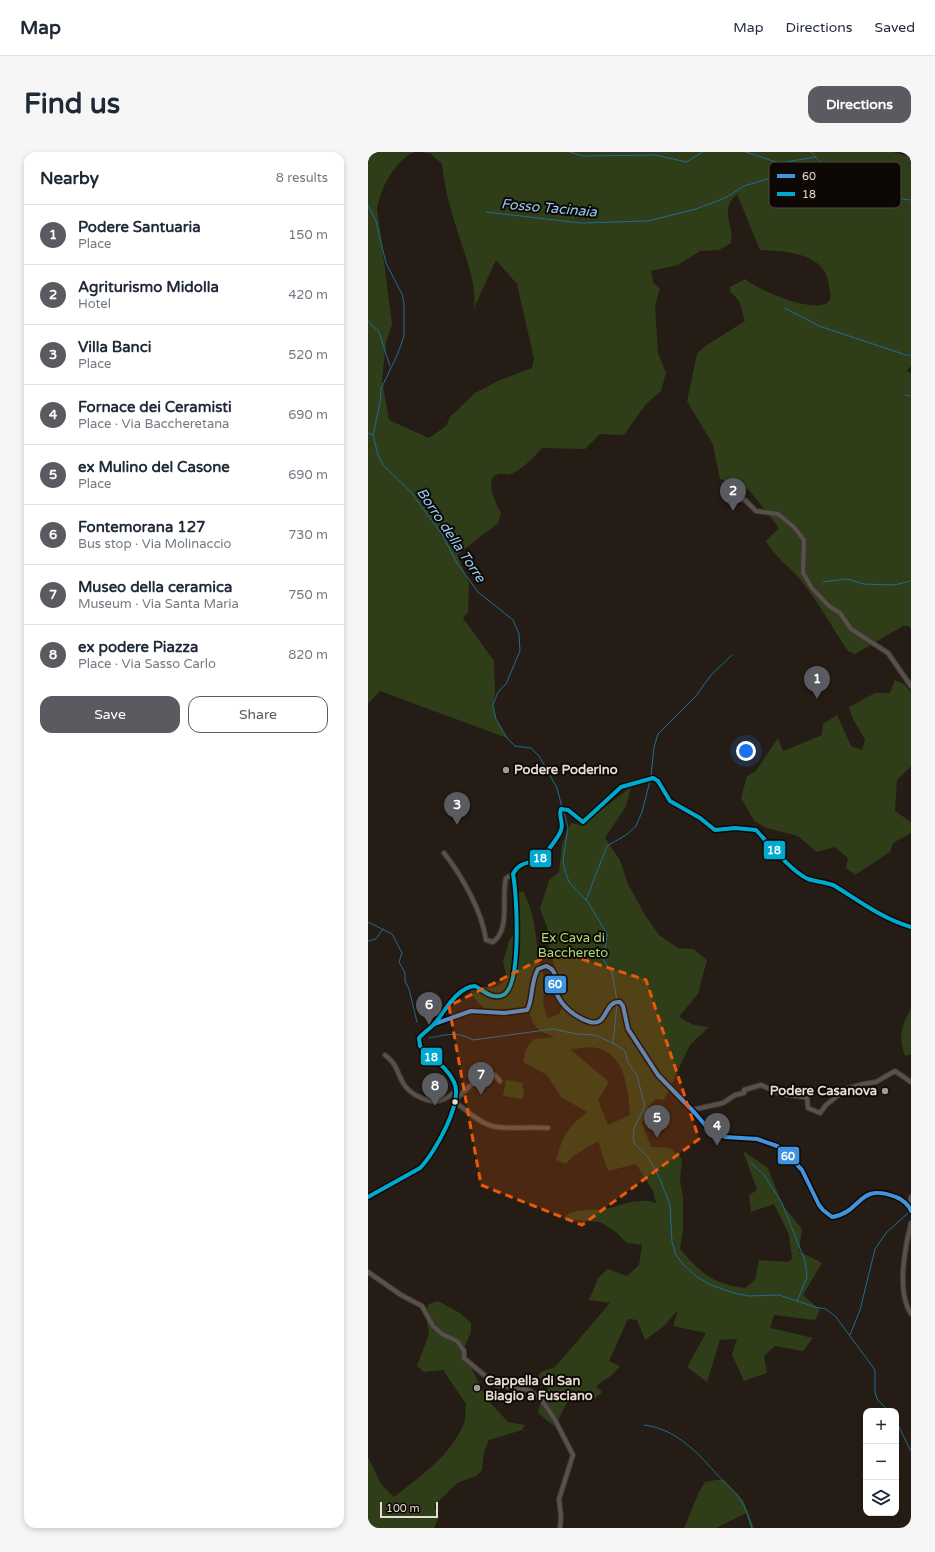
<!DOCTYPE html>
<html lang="en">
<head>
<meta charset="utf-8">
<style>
  :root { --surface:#fff; --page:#f6f6f7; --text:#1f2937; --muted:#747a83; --line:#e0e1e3; --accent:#5a5b60 }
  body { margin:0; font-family:"Varela Round",sans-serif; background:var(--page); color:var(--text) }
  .controls { position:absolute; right:12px; bottom:12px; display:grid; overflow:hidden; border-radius:8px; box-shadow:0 2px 6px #0003 }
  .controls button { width:36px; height:36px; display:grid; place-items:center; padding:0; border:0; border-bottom:1px solid var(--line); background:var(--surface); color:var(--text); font:20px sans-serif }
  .scale { position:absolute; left:12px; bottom:10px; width:58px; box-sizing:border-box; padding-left:4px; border:2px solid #e7dcd4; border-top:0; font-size:11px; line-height:14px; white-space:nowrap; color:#e7dcd4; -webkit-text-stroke:3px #0e0804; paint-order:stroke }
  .you { position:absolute; left:378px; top:599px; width:14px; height:14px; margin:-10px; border:3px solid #fff; border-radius:50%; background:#1a73e8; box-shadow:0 0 0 6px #1a73e833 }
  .badge { display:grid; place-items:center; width:26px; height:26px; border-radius:50%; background:var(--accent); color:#fff; font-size:13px; font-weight:700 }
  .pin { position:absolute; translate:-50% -33px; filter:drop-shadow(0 1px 2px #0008) }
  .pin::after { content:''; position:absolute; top:21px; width:14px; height:12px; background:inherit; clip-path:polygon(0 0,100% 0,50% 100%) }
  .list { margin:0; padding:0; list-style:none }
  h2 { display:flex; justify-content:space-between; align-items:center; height:52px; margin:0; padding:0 16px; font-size:17px }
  h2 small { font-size:13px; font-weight:400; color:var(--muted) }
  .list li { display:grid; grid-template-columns:26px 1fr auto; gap:12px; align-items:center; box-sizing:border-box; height:60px; padding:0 16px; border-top:1px solid var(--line) }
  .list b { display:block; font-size:15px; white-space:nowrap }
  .list p { margin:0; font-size:13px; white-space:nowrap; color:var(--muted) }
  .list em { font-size:13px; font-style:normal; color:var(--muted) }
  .actions { display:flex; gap:8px; padding:12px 16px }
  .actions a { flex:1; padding:9px 0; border:1px solid var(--accent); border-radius:12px; text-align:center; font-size:14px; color:var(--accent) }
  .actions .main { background:var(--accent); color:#fff }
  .icon { flex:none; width:22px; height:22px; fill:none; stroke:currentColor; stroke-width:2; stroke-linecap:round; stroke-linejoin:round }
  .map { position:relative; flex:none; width:543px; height:1376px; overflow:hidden; border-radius:12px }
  header { display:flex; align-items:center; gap:24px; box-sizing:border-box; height:56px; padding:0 20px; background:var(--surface); border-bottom:1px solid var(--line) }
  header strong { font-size:19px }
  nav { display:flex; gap:22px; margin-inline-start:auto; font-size:14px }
  .intro { display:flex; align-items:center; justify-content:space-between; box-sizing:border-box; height:96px; padding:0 24px }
  h1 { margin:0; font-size:28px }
  .button { padding:10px 18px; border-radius:12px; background:var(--accent); color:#fff; font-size:14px; font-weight:700 }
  main { display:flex; gap:24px; padding:0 24px }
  aside { flex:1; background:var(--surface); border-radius:12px; box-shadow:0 2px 6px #0003 }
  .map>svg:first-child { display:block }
</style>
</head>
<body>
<header>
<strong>Map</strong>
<nav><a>Map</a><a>Directions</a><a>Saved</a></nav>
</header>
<div class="intro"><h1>Find us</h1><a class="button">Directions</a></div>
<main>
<aside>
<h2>Nearby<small>8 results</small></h2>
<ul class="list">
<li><span class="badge">1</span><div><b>Podere Santuaria</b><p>Place</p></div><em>150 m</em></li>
<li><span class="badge">2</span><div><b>Agriturismo Midolla</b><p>Hotel</p></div><em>420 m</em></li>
<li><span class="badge">3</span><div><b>Villa Banci</b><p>Place</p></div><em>520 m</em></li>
<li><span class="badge">4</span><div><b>Fornace dei Ceramisti</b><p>Place · Via Baccheretana</p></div><em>690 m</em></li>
<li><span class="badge">5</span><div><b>ex Mulino del Casone</b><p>Place</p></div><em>690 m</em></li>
<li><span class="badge">6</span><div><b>Fontemorana 127</b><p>Bus stop · Via Molinaccio</p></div><em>730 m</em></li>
<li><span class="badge">7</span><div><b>Museo della ceramica</b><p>Museum · Via Santa Maria</p></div><em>750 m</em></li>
<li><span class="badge">8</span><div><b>ex podere Piazza</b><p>Place · Via Sasso Carlo</p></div><em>820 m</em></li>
</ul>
<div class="actions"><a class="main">Save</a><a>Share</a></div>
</aside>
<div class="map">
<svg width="543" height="1376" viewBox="0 0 543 1376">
  <rect width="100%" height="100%" fill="#251c15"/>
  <path fill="#2f3d19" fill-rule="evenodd" d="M 0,0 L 47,0 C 26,9 14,34 9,56 L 24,172 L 18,191 L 14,228 L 21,268 L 61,286 L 78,274 L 82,265 L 107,241 L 132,228 L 164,216 L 166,207 L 149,132 L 128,108 L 106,156 C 108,137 103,123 98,105 C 88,75 77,44 74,12 L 63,2 L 53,0 L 525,0 L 543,5 L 543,214 L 538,219 L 543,221 L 543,477 L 541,474 L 535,474 L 487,502 L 480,499 C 465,477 448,446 431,426 C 419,413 407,405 398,389 L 411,376 L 381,338 L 352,327 L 345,293 L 319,249 L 329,202 L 336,195 L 377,169 L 371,149 L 362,139 L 362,135 L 377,127 C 388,137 449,164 461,149 C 464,145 462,138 461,134 C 458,101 418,99 392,98 L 369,42 C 351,59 366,70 363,91 L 351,98 L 332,99 L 310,113 L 283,119 L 285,130 L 292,137 L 287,153 L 290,201 L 298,221 L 293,239 L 277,253 L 256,283 L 232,282 L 217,297 L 174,296 C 166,305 155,317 143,322 C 139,324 135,321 131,322 C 114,326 129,353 133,361 L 130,371 L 89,403 L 101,431 L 100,460 L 95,466 L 126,509 L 127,542 L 125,553 L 128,567 L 139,586 L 12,539 L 0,552 Z
    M 527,528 L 536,532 L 543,540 L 543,614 L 529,628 L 527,659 L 543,670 L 543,681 L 525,691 L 522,700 L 487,723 L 478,716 L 480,706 L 467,695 L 449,700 L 430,684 L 398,676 L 386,669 L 373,646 L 379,624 L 388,619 L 410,586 L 415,599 L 454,583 L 455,572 L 469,563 L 483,594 L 494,598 L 497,588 L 485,567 L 481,555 L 507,541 L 522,541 Z
    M 263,635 L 258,654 L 237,686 L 252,708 L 260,732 L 277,763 L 291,783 L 310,796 L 326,797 L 339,808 L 330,842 L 311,865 L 326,873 L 341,875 L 322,893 L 296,948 L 287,947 L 280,955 L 274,971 L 283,995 L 302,996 L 314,1007 L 312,1029 L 315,1045 L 315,1079 L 312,1097 C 334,1122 343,1131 377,1136 L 387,1128 L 391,1108 L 420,1110 L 424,1107 L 421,1083 L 406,1052 L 383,1060 L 381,1043 L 389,1038 L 375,999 L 400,1016 L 414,1052 L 434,1077 L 431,1099 L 454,1111 L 435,1143 L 452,1158 L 447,1168 L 406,1163 L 402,1176 L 445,1186 L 435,1199 L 407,1194 L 396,1204 L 399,1221 L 376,1229 L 364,1203 L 369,1187 L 352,1188 L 339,1230 L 319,1215 L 338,1181 L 305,1174 L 310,1158 L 296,1174 L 277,1188 L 269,1168 L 260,1167 L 241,1209 L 252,1214 L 244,1223 L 228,1234 L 234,1240 L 227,1247 L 204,1240 L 187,1275 L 170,1261 C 171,1251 177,1246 180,1236 L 167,1229 L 173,1220 L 187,1215 L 242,1151 L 221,1148 L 230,1126 L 240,1117 L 259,1124 L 271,1113 L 274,1093 L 259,1091 L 249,1081 L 232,1070 L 195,1067 C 205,1054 225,1060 239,1057 C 250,1054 261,1049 273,1049 C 278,1048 283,1050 288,1051 L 285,1039 L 268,1012 L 240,1019 L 230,989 L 205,1004 L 198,1012 L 188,1008 C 195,984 199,976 219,960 L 193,945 L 179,923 L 155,910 L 158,897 L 166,887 L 187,885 C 167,878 166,875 160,856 L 119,858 L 111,852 L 101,837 L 109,833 C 123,838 127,837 139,827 L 135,810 L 141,789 L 150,777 L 150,741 L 155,739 C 167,761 167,781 171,805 C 172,813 175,820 176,827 C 178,843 171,847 180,866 L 191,862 L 197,850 L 190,836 L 192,828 L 181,799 L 179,775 L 172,757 L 181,728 L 191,720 L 194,692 L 203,671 L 214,673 ZM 224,895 C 228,896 235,897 239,900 C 258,911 261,943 262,963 L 240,973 L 230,948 L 241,930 L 202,897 Z
    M 543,857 L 543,902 L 537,904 C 530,885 533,874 543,857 Z
    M 138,928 L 155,931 L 154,937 L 156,937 L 155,947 L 135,944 Z
    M 70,1149 L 92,1161 L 103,1171 L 103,1180 L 96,1196 L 103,1215 L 119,1247 L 140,1270 L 157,1273 L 154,1278 L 121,1288 L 116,1300 L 114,1318 L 108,1324 L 89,1331 L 66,1354 L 71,1365 L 66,1376 L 0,1376 L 0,1305 L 13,1332 L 26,1345 C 52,1324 83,1304 96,1271 C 98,1266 97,1258 98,1252 L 75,1218 L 56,1220 L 49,1214 L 61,1182 L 57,1160 L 61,1152 Z
    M 348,1328 L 356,1328 L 375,1348 L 386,1376 L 383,1376 L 378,1361 L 348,1376 L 316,1376 L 331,1340 L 337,1330 Z"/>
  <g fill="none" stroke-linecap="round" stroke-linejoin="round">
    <path stroke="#1d6d97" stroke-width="1" d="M 202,0 L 214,4 L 288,3 L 318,10 L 335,0
      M 378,0 L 411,11 L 448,5
      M 443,0 L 478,37
      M 0,53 L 8,69 L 18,111 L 34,142 L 36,151 L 36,184 L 30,201 L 13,237 L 12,251 L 5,283 L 10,303 L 15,313 L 42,339 L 74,382 L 89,411 L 110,440 L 145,468 L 151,482 L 152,499 L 138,532 L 130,540 L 125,553 L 128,567 L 139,586 L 147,594 L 163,596 L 171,604 L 189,636 L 194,655
      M 118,60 L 213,71 L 280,69 L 328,57 L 357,46 L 376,34 L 417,22 L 498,43 L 543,48
      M 417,156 L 451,174 L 538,203 L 543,203
      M 0,169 L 11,180 L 22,214
      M 537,243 L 543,244
      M 0,281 L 5,283
      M 455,430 L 479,427 L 496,432 L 526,433 L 543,429
      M 283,624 L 286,595 L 290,582 L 328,544 L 343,523 L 364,503
      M 195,658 L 200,675 L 195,709 L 197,719 L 201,730 L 220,750 L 239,782 L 236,809 L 244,820 L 249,849
      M 218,748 L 239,694 L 258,683 L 268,674 L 274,660 L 282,629
      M 0,770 L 24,782 L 34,801 L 31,810 L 37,821 L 37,829 L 41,837 L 49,870
      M 0,789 L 8,787 L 15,777
      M 61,886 C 77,883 90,879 105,888 L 185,877 L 208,882 L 227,883 L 245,891 L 257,899 L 260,910 L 269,924 L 277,954 L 266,976 L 265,987 L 267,992 L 281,1006 L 292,1027 L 302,1053 L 304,1090 L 308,1103 L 315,1112 L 329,1125 L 343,1133 L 366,1141 L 380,1144 L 411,1143 L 447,1155 L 458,1157 L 468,1165 L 507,1218 L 507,1240 L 509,1247 L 521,1259
      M 245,891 L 249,852
      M 383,1011 L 396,1023 L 414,1051 L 437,1109 L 439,1125 L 429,1149
      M 482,1183 L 492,1158 L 507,1097 L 518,1081 L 540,1061
      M 528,1269 L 543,1299
      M 276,1273 C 311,1277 333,1305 355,1329 C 361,1335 368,1340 372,1347 C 378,1355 381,1367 384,1376"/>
    <g stroke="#3d3631" stroke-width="6">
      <path id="minor" d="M 362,343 L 377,348 L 388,359 L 410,362 L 426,375 L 436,388 L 435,421 L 444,436 L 461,454 L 472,461 L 483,477 L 520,501 L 543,534
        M 76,701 C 94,724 114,759 118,788 L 125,790 C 143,777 133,745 138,726 L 145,722
        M 66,872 L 103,859 L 136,861 L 159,858 C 165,850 162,831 170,817 L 178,814 C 192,819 185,830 188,840 C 193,854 208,866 222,870 C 240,875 236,848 252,850 L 255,854 L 260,877 L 290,923 L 327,961 L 342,979 L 357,985 L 389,987 L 409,994 L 414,997 L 434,1018 L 451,1053 L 455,1058 L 464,1065 C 495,1060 489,1030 528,1045 C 534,1047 541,1053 543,1059
        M 17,903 C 30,914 27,916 34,929 C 40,942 63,954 76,947 C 81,945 85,941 89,938
        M 89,946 L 107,929 L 118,924 L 127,923 L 132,929
        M 87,950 C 98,958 110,970 124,974 C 140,978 162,974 180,976
        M 324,958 L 355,951 L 367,943 L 376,941 L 376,938 L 393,933 L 413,942 L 436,945 L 439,946 L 440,956 L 452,961 L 458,953 L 478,937 L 495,932 L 508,930 L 527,919 L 543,930
        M 0,1045 L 52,1016 C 66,1002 96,950 86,930 C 78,913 63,907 52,894 L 51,886 C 56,880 62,877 67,871 C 77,859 89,835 107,834 C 115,838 124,848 135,843 C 154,835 149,742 145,722 C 152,708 164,712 173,706 C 177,703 192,683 193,678 C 196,671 190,664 193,657 L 200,658 L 215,670 L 253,635 L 285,626 L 290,629 L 302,649 L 332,666 L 347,678 L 367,676 L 388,678 C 401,692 424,720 440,727 C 449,730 459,730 467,734 C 491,749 515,767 543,775
        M 541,1055 L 543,1045
        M 543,1071 C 537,1096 528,1139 543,1162
        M 0,1120 L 33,1143 L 54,1154 L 65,1174 L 74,1182 L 89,1189 L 96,1199 L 96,1206 L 128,1233 L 161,1238 L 173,1247 L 186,1266 L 205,1303 L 191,1347 L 193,1365 L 192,1376"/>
    </g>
    <use href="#minor" stroke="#58504b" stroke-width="4"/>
    <g stroke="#0e0804" stroke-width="7">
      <path id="bus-1" d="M 66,872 L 103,859 L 136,861 L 159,858 C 165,850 162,831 170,817 L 178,814 C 192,819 185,830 188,840 C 193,854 208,866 222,870 C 240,875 236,848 252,850 L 255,854 L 260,877 L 290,923 L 327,961 L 342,979 L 357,985 L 389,987 L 409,994 L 414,997 L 434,1018 L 451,1053 L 455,1058 L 464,1065 C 495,1060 489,1030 528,1045 C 534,1047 541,1053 543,1059"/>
    </g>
    <g stroke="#0e0804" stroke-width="7">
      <path id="bus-2" d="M 0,1045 L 52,1016 C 66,1002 96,950 86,930 C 78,913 63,907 52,894 L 51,886 C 56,880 62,877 67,871 C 77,859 89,835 107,834 C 115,838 124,848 135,843 C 154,835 149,742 145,722 C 152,708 164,712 173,706 C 177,703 192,683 193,678 C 196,671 190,664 193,657 L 200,658 L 215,670 L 253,635 L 285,626 L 290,629 L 302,649 L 332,666 L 347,678 L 367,676 L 388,678 C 401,692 424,720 440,727 C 449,730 459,730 467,734 C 491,749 515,767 543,775"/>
    </g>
    <use href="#bus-1" stroke="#4094de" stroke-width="4"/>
    <use href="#bus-2" stroke="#00a9ce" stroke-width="4"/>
  </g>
  <path fill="#e8590c" fill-opacity="0.2" stroke="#e8590c" stroke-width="3" stroke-dasharray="8 5" stroke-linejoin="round" d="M 189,799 L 278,828 L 331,987 L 214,1073 L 113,1033 L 81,854 Z"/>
  <g fill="#a39991" stroke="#0e0804" stroke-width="1.5">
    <circle cx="138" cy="618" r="4"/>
    <circle cx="517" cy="939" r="4"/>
    <circle cx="109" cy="1236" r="4"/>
  </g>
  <circle fill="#e7dcd4" stroke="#0e0804" stroke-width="1.5" cx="87" cy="950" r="3.5"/>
  <g text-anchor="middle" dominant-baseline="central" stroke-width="4" stroke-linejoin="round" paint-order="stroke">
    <g font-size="13" font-weight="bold" fill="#e7dcd4" stroke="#0e0804" text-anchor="start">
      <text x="146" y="618">Podere Poderino</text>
      <text x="509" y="939" text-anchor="end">Podere Casanova</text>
      <text x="117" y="1229">Cappella di San<tspan x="117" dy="15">Biagio a Fusciano</tspan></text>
    </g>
    <g font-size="13" fill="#aedd79" stroke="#0e0804">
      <text x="205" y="786">Ex Cava di<tspan x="205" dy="15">Bacchereto</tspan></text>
    </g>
    <g font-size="14" font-style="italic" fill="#91cdf4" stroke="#0e0804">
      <text transform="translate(181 56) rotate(5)">Fosso Tacinaia</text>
      <text transform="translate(83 383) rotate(56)">Borro della Torre</text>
    </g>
  </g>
  <rect x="401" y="10" width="132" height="46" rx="6" fill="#0e0804" stroke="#4f4842" stroke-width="1"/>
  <rect x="409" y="22" width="18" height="4" fill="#4094de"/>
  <rect x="409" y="40" width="18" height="4" fill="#00a9ce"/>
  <g font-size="11" fill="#e7dcd4">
    <text x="434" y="28">60</text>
    <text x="434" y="46">18</text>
  </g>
  <g stroke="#0e0804" stroke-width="1.5">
    <rect x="395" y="688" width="23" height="20" rx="4" fill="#00a9ce"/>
    <rect x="161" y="697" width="23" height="19" rx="4" fill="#00a9ce"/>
    <rect x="176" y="823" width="23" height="19" rx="4" fill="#4094de"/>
    <rect x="52" y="895" width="23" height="19" rx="4" fill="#00a9ce"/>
    <rect x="409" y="994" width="23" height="19" rx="4" fill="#4094de"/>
  </g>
  <g font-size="11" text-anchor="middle" font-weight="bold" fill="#fff">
    <text x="406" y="702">18</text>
    <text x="172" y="710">18</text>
    <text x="187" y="836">60</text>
    <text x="63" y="909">18</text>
    <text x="420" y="1008">60</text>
  </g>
</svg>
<div class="controls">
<button>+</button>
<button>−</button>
<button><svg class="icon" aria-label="layers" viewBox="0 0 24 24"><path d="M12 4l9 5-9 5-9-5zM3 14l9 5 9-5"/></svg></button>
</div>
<div class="scale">100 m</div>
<div class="you"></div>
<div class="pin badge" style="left:449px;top:547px">1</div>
<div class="pin badge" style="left:365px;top:359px">2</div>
<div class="pin badge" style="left:89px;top:673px">3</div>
<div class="pin badge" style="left:349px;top:994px">4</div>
<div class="pin badge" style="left:289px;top:986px">5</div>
<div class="pin badge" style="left:61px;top:873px">6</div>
<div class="pin badge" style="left:113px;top:943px">7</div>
<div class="pin badge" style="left:67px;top:954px">8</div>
</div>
</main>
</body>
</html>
